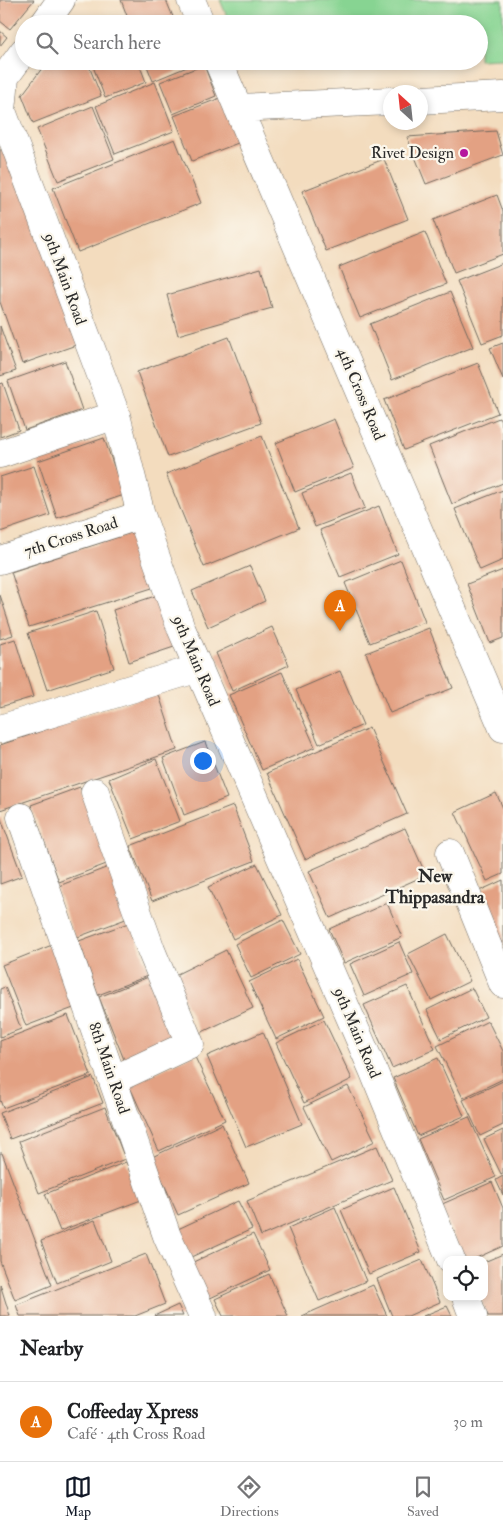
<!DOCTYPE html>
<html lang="en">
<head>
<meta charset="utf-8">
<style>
  :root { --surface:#fff; --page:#f2f2f2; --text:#202124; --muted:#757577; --line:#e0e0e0; --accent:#111827 }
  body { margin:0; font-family:"IM FELL Double Pica",serif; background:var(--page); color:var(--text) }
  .controls { position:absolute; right:15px; bottom:15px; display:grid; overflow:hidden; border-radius:10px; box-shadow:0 2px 8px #0003 }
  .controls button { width:45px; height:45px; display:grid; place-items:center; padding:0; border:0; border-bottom:1px solid var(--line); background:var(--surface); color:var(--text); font:25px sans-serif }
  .compass { position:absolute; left:383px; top:85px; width:45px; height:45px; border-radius:50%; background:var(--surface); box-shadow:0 2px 8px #0003; rotate:333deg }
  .you { position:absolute; left:202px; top:760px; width:18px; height:18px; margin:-12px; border:4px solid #fff; border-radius:50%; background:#1a73e8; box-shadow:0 0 0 8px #1a73e833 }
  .badge { display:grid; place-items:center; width:32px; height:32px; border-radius:50%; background:var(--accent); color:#fff; font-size:16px; font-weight:700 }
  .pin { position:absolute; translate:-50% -41px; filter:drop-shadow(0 1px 2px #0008) }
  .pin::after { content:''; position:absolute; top:26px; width:18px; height:15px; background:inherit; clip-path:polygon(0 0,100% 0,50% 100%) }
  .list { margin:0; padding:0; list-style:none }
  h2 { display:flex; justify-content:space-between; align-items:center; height:65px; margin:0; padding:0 20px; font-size:21px }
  h2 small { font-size:16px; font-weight:400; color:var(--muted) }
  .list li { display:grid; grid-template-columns:32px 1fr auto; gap:15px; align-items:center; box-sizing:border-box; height:80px; padding:0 20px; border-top:1px solid var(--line) }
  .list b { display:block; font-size:19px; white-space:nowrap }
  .list p { margin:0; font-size:16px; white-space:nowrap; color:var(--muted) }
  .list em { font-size:16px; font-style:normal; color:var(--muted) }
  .icon { flex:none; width:28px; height:28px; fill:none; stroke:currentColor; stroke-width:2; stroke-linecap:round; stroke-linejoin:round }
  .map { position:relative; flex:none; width:503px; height:1316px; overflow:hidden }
  .search { position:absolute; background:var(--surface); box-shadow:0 2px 8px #0003; left:15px; right:15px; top:15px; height:55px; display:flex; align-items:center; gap:12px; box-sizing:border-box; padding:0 18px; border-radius:28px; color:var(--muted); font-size:19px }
  .sheet { height:145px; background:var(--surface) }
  nav { display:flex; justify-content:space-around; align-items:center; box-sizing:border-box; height:70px; border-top:1px solid var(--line); background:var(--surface); font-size:14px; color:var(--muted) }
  nav a { display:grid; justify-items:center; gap:2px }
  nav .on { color:var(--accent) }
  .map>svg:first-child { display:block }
</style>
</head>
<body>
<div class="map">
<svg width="503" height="1316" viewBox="0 0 503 1316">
  <rect width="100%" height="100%" fill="#fbf7ec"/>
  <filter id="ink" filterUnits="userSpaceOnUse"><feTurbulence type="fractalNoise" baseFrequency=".02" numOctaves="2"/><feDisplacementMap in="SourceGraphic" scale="10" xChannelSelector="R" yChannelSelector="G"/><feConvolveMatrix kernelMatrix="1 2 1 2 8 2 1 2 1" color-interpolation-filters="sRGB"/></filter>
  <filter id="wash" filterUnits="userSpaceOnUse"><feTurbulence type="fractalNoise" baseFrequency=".0096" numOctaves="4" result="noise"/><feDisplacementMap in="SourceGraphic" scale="20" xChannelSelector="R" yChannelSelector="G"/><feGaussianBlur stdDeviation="1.12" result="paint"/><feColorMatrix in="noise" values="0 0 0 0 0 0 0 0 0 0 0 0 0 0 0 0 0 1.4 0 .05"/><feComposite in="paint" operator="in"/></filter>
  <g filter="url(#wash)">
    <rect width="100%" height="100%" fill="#f3dcbe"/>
    <path fill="#87d492" stroke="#59805e" d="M 220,0 L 503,0 L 503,59 L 479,60 L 479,24 L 230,24 Z
      M 247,61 L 447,61 L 250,68 Z"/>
    <g id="blocks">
      <path fill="#e3a183" d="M 0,0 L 34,0 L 10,29 L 0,21 Z
        M 121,0 L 166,0 L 176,24 L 130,24 Z
        M 120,17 L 123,24 L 105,24 Z
        M 0,31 L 7,37 L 0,46 Z
        M 51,61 L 87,61 L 101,96 L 33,123 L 22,95 L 46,63 Z
        M 91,61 L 138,61 L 146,82 L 105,98 Z
        M 145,61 L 191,61 L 192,65 L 153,81 Z
        M 204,65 L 216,96 L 173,114 L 160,82 Z
        M 155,82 L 174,131 L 115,154 L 96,106 Z
        M 220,98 L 238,143 L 192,161 L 174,116 Z
        M 93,106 L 114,159 L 58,181 L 37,129 Z
        M 496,131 L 503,155 L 426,184 L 407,137 Z
        M 175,139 L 201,203 L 78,252 L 53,188 Z
        M 9,147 L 79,344 L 22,364 L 0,302 L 0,150 Z
        M 384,159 L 408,219 L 326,251 L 302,191 Z
        M 497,195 L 503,211 L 503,254 L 454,273 L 433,220 Z
        M 425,232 L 446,284 L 360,318 L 339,267 Z
        M 503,263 L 503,335 L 482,343 L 457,281 Z
        M 261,268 L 272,308 L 178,335 L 167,295 Z
        M 450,292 L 473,347 L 392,380 L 370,324 Z
        M 0,326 L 16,371 L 0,376 Z
        M 229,337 L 261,423 L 168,457 L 137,372 Z
        M 503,343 L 503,379 L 490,348 Z
        M 65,361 L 82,410 L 25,430 L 8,381 Z
        M 478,363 L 498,413 L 404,450 L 384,400 Z
        M 3,383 L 19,430 L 0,437 L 0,384 Z
        M 499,418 L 503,427 L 503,483 L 452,504 L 429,446 Z
        M 334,419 L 354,468 L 295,492 L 276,443 Z
        M 262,436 L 299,528 L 204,567 L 166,474 Z
        M 104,438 L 124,495 L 57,518 L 38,461 Z
        M 34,466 L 50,515 L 0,532 L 0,477 Z
        M 351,473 L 365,508 L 315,527 L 302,493 Z
        M 503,490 L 503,560 L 480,570 L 455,509 Z
        M 379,506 L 398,554 L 340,577 L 320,530 Z
        M 134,532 L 152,588 L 29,627 L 11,572 Z
        M 401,560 L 425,622 L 370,643 L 345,583 Z
        M 250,566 L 265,601 L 208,627 L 192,591 Z
        M 503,570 L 503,638 L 490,643 L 467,584 Z
        M 0,595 L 13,635 L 0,639 Z
        M 158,595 L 174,647 L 129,662 L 113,610 Z
        M 96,611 L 114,668 L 47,690 L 28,633 Z
        M 272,627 L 289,665 L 232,691 L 216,653 Z
        M 429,628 L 453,688 L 390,713 L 366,653 Z
        M 15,639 L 33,697 L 0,707 L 0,644 Z
        M 340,671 L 363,725 L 319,744 L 296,690 Z
        M 282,672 L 315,747 L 262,770 L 229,695 Z
        M 158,692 L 177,750 L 0,810 L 0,745 Z
        M 369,728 L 407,814 L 305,859 L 267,773 Z
        M 205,742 L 227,798 L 184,815 L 163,758 Z
        M 156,759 L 180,821 L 133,839 L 109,779 Z
        M 80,787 L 109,863 L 59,882 L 31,805 Z
        M 496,793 L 503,808 L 503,874 L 487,881 L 455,812 Z
        M 233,806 L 254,861 L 152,901 L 130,846 Z
        M 0,816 L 22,876 L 0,884 Z
        M 405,828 L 426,875 L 330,918 L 309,871 Z
        M 257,864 L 282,915 L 233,939 L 208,887 Z
        M 111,866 L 131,917 L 75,938 L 56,887 Z
        M 503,880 L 503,946 L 477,892 Z
        M 387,903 L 402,937 L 344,963 L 329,929 Z
        M 283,920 L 300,954 L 251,978 L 235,944 Z
        M 131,922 L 150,975 L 98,995 L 79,941 Z
        M 447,934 L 470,981 L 431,1000 L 408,954 Z
        M 399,942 L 413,974 L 364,996 L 350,964 Z
        M 52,945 L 76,1007 L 26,1026 L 2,965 Z
        M 226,950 L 253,1008 L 200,1033 L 173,976 Z
        M 297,959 L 324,1016 L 276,1039 L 249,982 Z
        M 151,976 L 177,1041 L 125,1062 L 99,997 Z
        M 407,986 L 435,1049 L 392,1068 L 364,1005 Z
        M 5,987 L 21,1029 L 0,1037 L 0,989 Z
        M 472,988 L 486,1017 L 441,1039 L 427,1010 Z
        M 68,1015 L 91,1075 L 3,1108 L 0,1100 L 0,1041 Z
        M 324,1020 L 352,1079 L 304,1103 L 276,1043 Z
        M 488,1021 L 503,1051 L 503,1079 L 463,1098 L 437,1046 Z
        M 263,1032 L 302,1124 L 246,1147 L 207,1056 Z
        M 194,1055 L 225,1120 L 159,1151 L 129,1085 Z
        M 438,1058 L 464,1116 L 418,1136 L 393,1078 Z
        M 93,1077 L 103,1103 L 10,1139 L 0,1113 Z
        M 503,1081 L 503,1125 L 480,1136 L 463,1100 Z
        M 348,1086 L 375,1141 L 331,1162 L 304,1107 Z
        M 105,1107 L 125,1159 L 39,1193 L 19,1141 Z
        M 469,1117 L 496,1177 L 444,1200 L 418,1139 Z
        M 222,1124 L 249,1183 L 178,1215 L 152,1157 Z
        M 503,1130 L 503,1173 L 501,1174 L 484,1139 Z
        M 377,1146 L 392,1180 L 261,1236 L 247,1201 Z
        M 0,1153 L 2,1153 L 52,1285 L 15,1300 L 0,1261 Z
        M 126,1162 L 141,1200 L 60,1231 L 45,1194 Z
        M 503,1176 L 503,1195 L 496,1180 Z
        M 492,1182 L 503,1208 L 503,1246 L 472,1260 L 465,1260 L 440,1205 Z
        M 394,1187 L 421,1252 L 369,1274 L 341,1210 Z
        M 238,1201 L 252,1229 L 191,1257 L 178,1229 Z
        M 335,1207 L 366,1281 L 319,1301 L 288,1228 Z
        M 95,1220 L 111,1261 L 57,1283 L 41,1241 Z
        M 253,1234 L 270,1270 L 206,1300 L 189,1264 Z
        M 146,1254 L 165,1304 L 135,1316 L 20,1316 L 16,1305 Z
        M 503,1254 L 503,1316 L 488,1316 L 480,1297 L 484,1297 L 484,1262 Z
        M 422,1260 L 440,1302 L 408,1316 L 392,1316 L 377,1279 Z
        M 269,1274 L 288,1316 L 223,1316 L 215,1299 Z
        M 0,1284 L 10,1316 L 0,1316 Z
        M 373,1285 L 387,1316 L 302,1316 Z
        M 178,1305 L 183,1316 L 154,1316 Z
        M 447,1306 L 452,1316 L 423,1316 Z"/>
    </g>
  </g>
  <g filter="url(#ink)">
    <use href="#blocks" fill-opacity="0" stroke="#71695e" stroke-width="1"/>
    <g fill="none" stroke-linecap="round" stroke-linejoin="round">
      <g stroke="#71695e" stroke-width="29">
        <path id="minor" d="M 191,0 L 201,24
          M 44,24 L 61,0
          M 24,51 L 5,77 L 2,111 L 116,415 L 141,515 L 181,628 L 373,1070 L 451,1260
          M 218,61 L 503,728
          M 420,100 L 503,96
          M 238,108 L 390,101
          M 0,454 L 116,415
          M 0,560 L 141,515
          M 0,729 L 199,668
          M 95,792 L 151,950 L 190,1044 L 113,1080
          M 21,817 L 167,1236 L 203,1316
          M 450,853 L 503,984
          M 466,1297 L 473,1316"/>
      </g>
      <use href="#minor" stroke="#fff" stroke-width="28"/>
    </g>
  </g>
  <circle fill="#b5179e" stroke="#fbf7ec" stroke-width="2" cx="464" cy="153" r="5"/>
  <g text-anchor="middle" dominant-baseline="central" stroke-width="4.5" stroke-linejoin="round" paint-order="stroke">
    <g font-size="16" fill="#2b2b2b" stroke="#fbf7ec" text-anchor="end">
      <text x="454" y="153">Rivet Design</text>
    </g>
    <g font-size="16" fill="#2b2b2b" stroke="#fbf7ec">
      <text transform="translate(65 279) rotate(70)">9th Main Road</text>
      <text transform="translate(361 394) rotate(67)">4th Cross Road</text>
      <text transform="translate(71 537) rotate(-18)">7th Cross Road</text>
      <text transform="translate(196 661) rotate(67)">9th Main Road</text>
      <text transform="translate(357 1033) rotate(67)">9th Main Road</text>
      <text transform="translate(109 1068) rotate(71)">8th Main Road</text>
    </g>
    <g font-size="18" font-weight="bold" fill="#2b2b2b" stroke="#fbf7ec">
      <text x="435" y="876">New<tspan x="435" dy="21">Thippasandra</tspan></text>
    </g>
  </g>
</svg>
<div class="controls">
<button><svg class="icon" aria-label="locate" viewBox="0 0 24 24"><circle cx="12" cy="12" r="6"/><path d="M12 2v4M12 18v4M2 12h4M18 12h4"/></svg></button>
</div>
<svg class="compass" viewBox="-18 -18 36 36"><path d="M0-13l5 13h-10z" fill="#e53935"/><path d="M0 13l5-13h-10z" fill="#757577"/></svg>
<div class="you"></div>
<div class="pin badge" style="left:340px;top:631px;background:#e8710a">A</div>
<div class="search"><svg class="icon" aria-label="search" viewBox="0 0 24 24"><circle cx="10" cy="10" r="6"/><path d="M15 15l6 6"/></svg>Search here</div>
</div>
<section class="sheet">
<h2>Nearby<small></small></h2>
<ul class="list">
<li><span class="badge" style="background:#e8710a">A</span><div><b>Coffeeday Xpress</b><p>Café · 4th Cross Road</p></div><em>30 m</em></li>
</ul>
</section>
<nav>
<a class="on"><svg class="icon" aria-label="map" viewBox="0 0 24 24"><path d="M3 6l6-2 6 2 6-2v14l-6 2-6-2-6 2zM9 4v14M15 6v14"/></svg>Map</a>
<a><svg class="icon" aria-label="directions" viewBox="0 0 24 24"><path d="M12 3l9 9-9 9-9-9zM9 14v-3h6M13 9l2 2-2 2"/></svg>Directions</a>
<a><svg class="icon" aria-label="saved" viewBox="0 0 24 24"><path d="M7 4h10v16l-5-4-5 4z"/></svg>Saved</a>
</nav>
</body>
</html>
